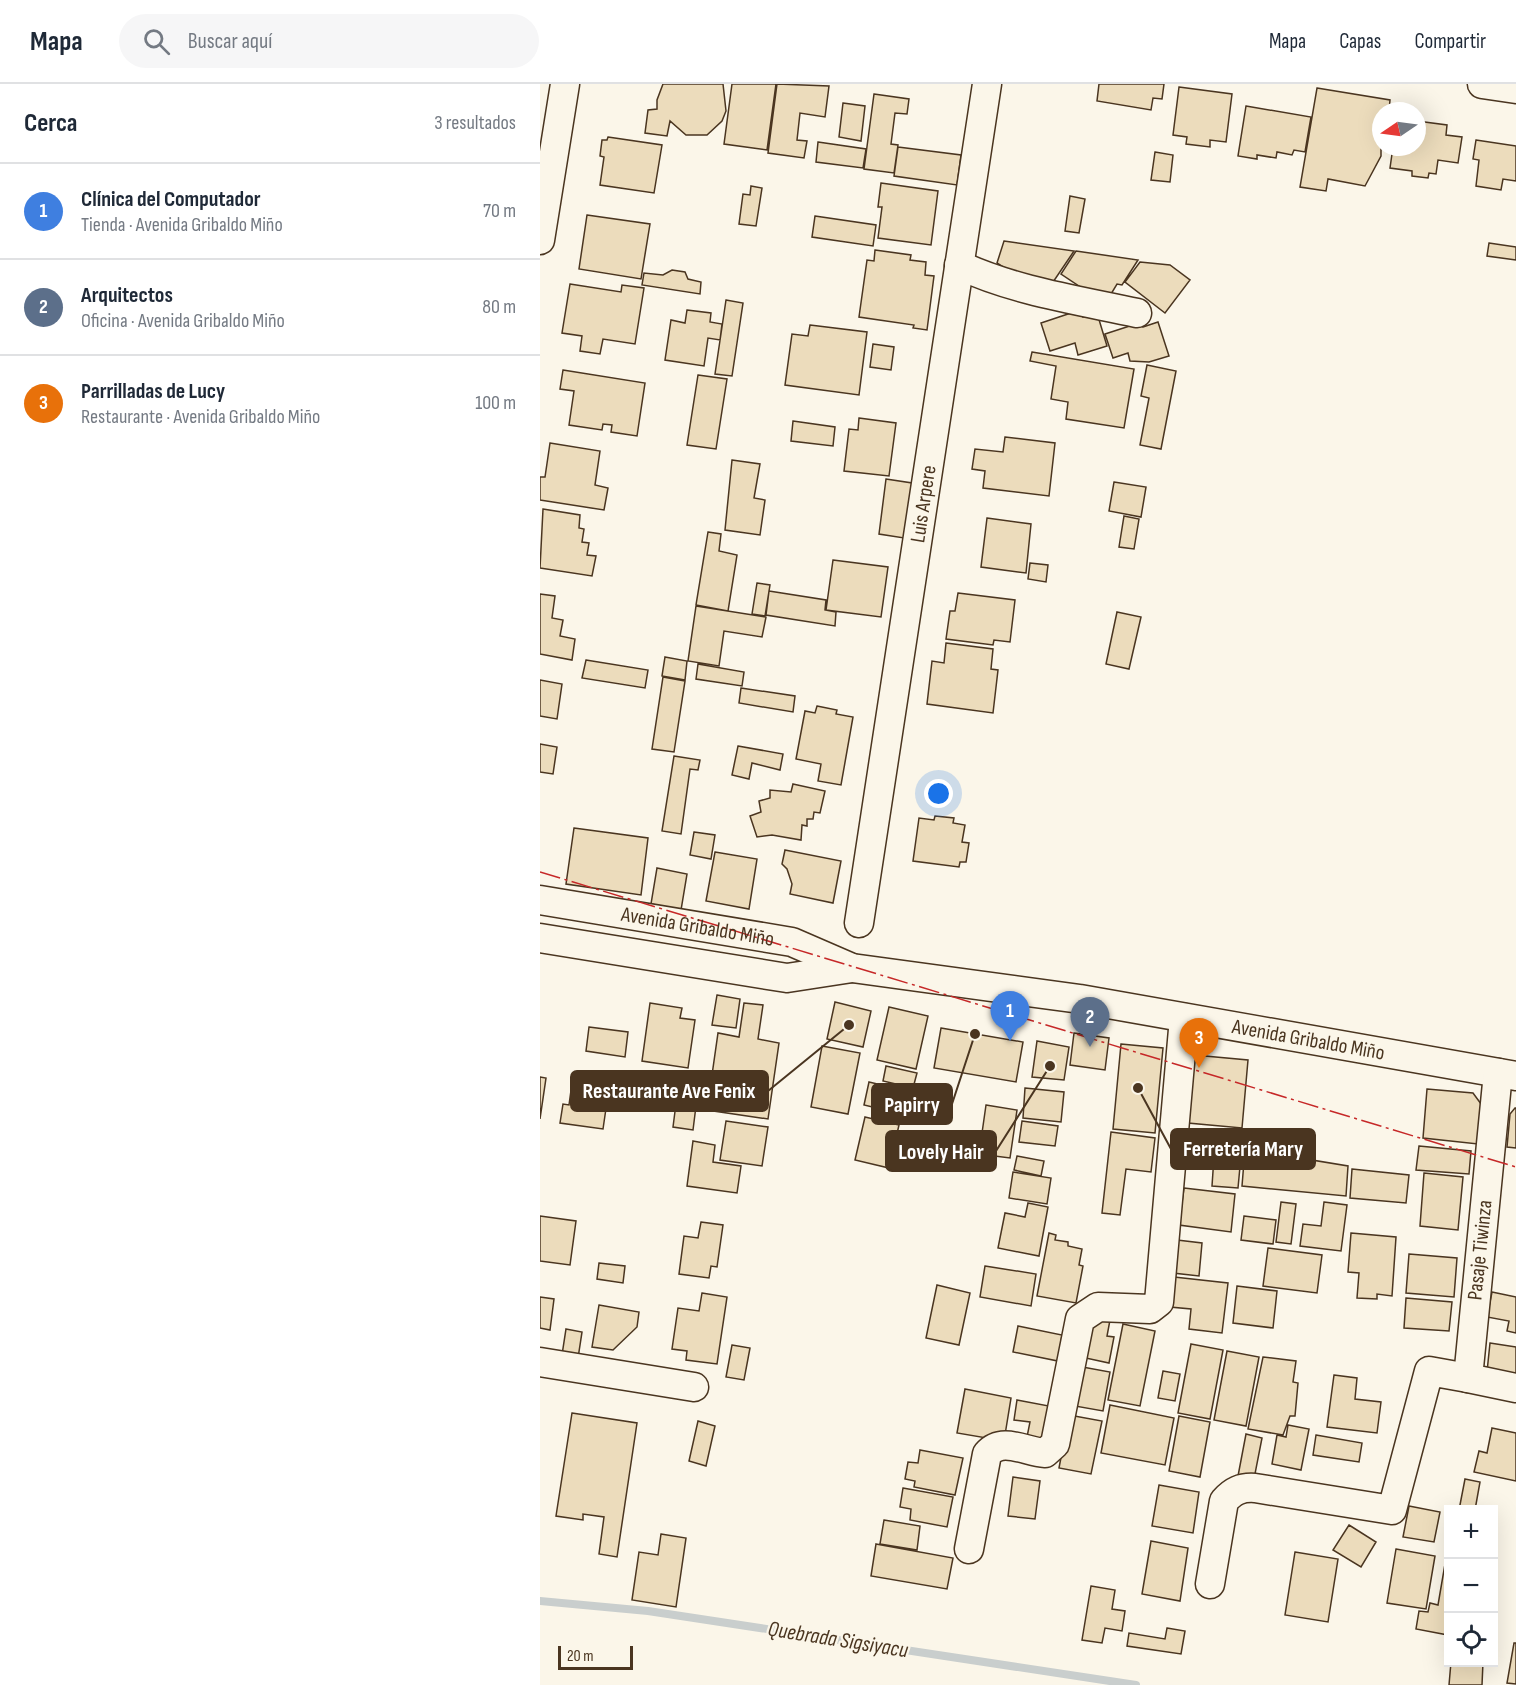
<!DOCTYPE html>
<html lang="es">
<head>
<meta charset="utf-8">
<style>
  :root { --surface:#fff; --page:#f6f6f7; --text:#1f2937; --muted:#747a83; --line:#e0e1e3; --accent:#c62828 }
  body { margin:0; font-family:"Sofia Sans Condensed",sans-serif; background:var(--page); color:var(--text) }
  .controls { position:absolute; right:18px; bottom:18px; display:grid; overflow:hidden; border-radius:0px; box-shadow:0 6px 24px #0002 }
  .controls button { width:54px; height:54px; display:grid; place-items:center; padding:0; border:0; border-bottom:2px solid var(--line); background:var(--surface); color:var(--text); font:30px sans-serif }
  .compass { position:absolute; left:832px; top:18px; width:54px; height:54px; border-radius:50%; background:var(--surface); box-shadow:0 6px 24px #0002; rotate:257deg }
  .scale { position:absolute; left:18px; bottom:15px; width:75px; box-sizing:border-box; padding-left:6px; border:3px solid #4a3520; border-top:0; font-size:16px; line-height:21px; white-space:nowrap; color:#4a3520; -webkit-text-stroke:4px #fbf6e9; paint-order:stroke }
  .you { position:absolute; left:399px; top:710px; width:21px; height:21px; margin:-15px; border:4px solid #fff; border-radius:50%; background:#1a73e8; box-shadow:0 0 0 9px #1a73e833 }
  .badge { display:grid; place-items:center; width:39px; height:39px; border-radius:50%; background:var(--accent); color:#fff; font-size:20px; font-weight:700 }
  .pin { position:absolute; translate:-50% -50px; filter:drop-shadow(0 2px 3px #0008) }
  .pin::after { content:''; position:absolute; top:32px; width:21px; height:18px; background:inherit; clip-path:polygon(0 0,100% 0,50% 100%) }
  .list { margin:0; padding:0; list-style:none }
  h2 { display:flex; justify-content:space-between; align-items:center; height:78px; margin:0; padding:0 24px; font-size:26px }
  h2 small { font-size:20px; font-weight:400; color:var(--muted) }
  .list li { display:grid; grid-template-columns:39px 1fr auto; gap:18px; align-items:center; box-sizing:border-box; height:96px; padding:0 24px; border-top:2px solid var(--line) }
  .list b { display:block; font-size:22px; white-space:nowrap }
  .list p { margin:0; font-size:20px; white-space:nowrap; color:var(--muted) }
  .list em { font-size:20px; font-style:normal; color:var(--muted) }
  .icon { flex:none; width:33px; height:33px; fill:none; stroke:currentColor; stroke-width:2; stroke-linecap:round; stroke-linejoin:round }
  .map { position:relative; flex:none; width:976px; height:1601px; overflow:hidden }
  header { display:flex; align-items:center; gap:36px; box-sizing:border-box; height:84px; padding:0 30px; background:var(--surface); border-bottom:2px solid var(--line) }
  header strong { font-size:28px }
  nav { display:flex; gap:33px; margin-inline-start:auto; font-size:21px }
  .search { width:420px; height:54px; background:var(--page); display:flex; align-items:center; gap:15px; box-sizing:border-box; padding:0 21px; border-radius:33px; color:var(--muted); font-size:22px }
  main { display:flex }
  aside { flex:1; background:var(--surface) }
  .map>svg:first-child { display:block }
</style>
</head>
<body>
<header>
<strong>Mapa</strong>
<div class="search"><svg class="icon" aria-label="search" viewBox="0 0 24 24"><circle cx="10" cy="10" r="6"/><path d="M15 15l6 6"/></svg>Buscar aquí</div>
<nav><a>Mapa</a><a>Capas</a><a>Compartir</a></nav>
</header>
<main>
<aside>
<h2>Cerca<small>3 resultados</small></h2>
<ul class="list">
<li><span class="badge" style="background:#3f7fe0">1</span><div><b>Clínica del Computador</b><p>Tienda · Avenida Gribaldo Miño</p></div><em>70 m</em></li>
<li><span class="badge" style="background:#5c6f8a">2</span><div><b>Arquitectos</b><p>Oficina · Avenida Gribaldo Miño</p></div><em>80 m</em></li>
<li><span class="badge" style="background:#e8710a">3</span><div><b>Parrilladas de Lucy</b><p>Restaurante · Avenida Gribaldo Miño</p></div><em>100 m</em></li>
</ul>
</aside>
<div class="map">
<svg width="976" height="1601" viewBox="0 0 976 1601">
  <rect width="100%" height="100%" fill="#fbf6e9"/>
  <g fill="none" stroke-linecap="round" stroke-linejoin="round">
    <path stroke="#c9cecd" stroke-width="8" d="M 0,1517 L 108,1527 L 596,1601"/>
  </g>
  <path fill="#ecdcbc" stroke="#4a3520" stroke-width="1.5" d="M 123,0 L 183,0 L 186,27 L 182,37 L 167,51 L 146,51 L 130,37 L 127,52 L 105,49 L 108,26 L 117,25 L 117,16 Z
    M 192,0 L 236,0 L 227,66 L 184,60 Z
    M 237,0 L 289,2 L 285,33 L 260,29 L 257,56 L 267,57 L 264,74 L 228,69 Z
    M 559,0 L 624,0 L 622,15 L 613,14 L 611,26 L 557,17 Z
    M 639,3 L 692,10 L 686,58 L 670,56 L 670,63 L 646,60 L 647,53 L 633,51 Z
    M 777,4 L 850,16 L 849,27 L 841,27 L 841,72 L 825,102 L 788,95 L 786,107 L 760,103 Z
    M 334,10 L 369,15 L 367,30 L 355,29 L 351,60 L 358,61 L 354,89 L 324,85 Z
    M 303,19 L 325,22 L 321,57 L 299,53 Z
    M 706,22 L 771,33 L 765,68 L 754,66 L 752,71 L 737,68 L 736,74 L 717,71 L 717,75 L 698,72 Z
    M 877,37 L 907,41 L 906,51 L 922,53 L 918,79 L 898,76 L 896,90 L 889,89 L 888,94 L 872,92 L 872,87 L 850,84 L 853,63 L 877,63 Z
    M 68,53 L 122,61 L 114,109 L 60,101 L 64,73 L 60,72 L 62,56 L 67,56 Z
    M 936,56 L 976,62 L 976,97 L 963,95 L 961,106 L 936,102 L 939,76 L 933,75 Z
    M 278,58 L 326,65 L 323,84 L 276,78 Z
    M 358,63 L 421,71 L 417,101 L 354,92 Z
    M 615,68 L 633,71 L 630,98 L 611,96 Z
    M 341,99 L 398,107 L 391,161 L 338,154 L 342,123 L 338,123 Z
    M 211,102 L 222,104 L 216,142 L 199,140 L 203,110 L 210,111 Z
    M 530,112 L 545,115 L 539,149 L 525,147 Z
    M 47,131 L 110,140 L 101,195 L 39,185 Z
    M 275,132 L 336,141 L 333,162 L 272,153 Z
    M 464,157 L 534,167 L 507,207 L 492,202 L 457,179 Z
    M 949,159 L 976,163 L 976,176 L 947,172 Z
    M 335,166 L 371,171 L 370,176 L 386,178 L 385,191 L 394,192 L 387,246 L 373,244 L 374,241 L 319,233 L 327,176 L 334,177 Z
    M 536,167 L 598,176 L 582,201 L 577,200 L 568,215 L 551,210 L 521,190 Z
    M 600,178 L 630,181 L 650,196 L 625,229 L 585,198 Z
    M 132,186 L 145,188 L 148,195 L 161,198 L 160,210 L 102,201 L 104,189 L 123,191 Z
    M 30,200 L 81,208 L 82,201 L 104,204 L 95,260 L 63,255 L 60,270 L 40,267 L 42,252 L 22,249 Z
    M 186,216 L 203,219 L 192,292 L 175,290 Z
    M 147,226 L 171,229 L 170,238 L 182,240 L 180,256 L 168,254 L 164,282 L 125,276 L 131,236 L 145,239 Z
    M 540,226 L 543,233 L 557,229 L 567,262 L 538,271 L 535,259 L 510,267 L 501,239 Z
    M 602,238 L 603,243 L 618,238 L 629,272 L 609,278 L 590,277 L 588,269 L 573,274 L 565,250 Z
    M 270,241 L 327,248 L 319,311 L 245,301 L 252,250 L 268,252 Z
    M 333,260 L 354,263 L 351,286 L 330,283 Z
    M 492,268 L 594,285 L 584,344 L 526,335 L 528,318 L 511,315 L 516,282 L 490,277 Z
    M 607,281 L 636,287 L 621,365 L 600,361 L 609,314 L 601,312 Z
    M 23,286 L 105,299 L 97,352 L 71,348 L 72,341 L 63,340 L 62,346 L 29,341 L 34,307 L 20,305 Z
    M 158,291 L 187,295 L 176,365 L 147,361 Z
    M 319,334 L 356,339 L 349,392 L 304,387 L 309,345 L 318,346 Z
    M 253,337 L 295,343 L 293,362 L 251,357 Z
    M 465,353 L 515,359 L 509,412 L 443,404 L 445,387 L 432,385 L 435,365 L 463,368 Z
    M 10,359 L 60,367 L 55,401 L 68,404 L 64,426 L 0,416 L 0,393 L 5,393 Z
    M 192,376 L 220,380 L 214,414 L 225,416 L 220,451 L 185,446 Z
    M 346,395 L 372,399 L 364,454 L 339,450 Z
    M 574,398 L 606,403 L 601,433 L 569,427 Z
    M 3,425 L 40,431 L 39,444 L 44,445 L 42,458 L 49,459 L 47,471 L 56,472 L 52,492 L 0,484 Z
    M 584,432 L 599,435 L 594,465 L 579,463 Z
    M 447,434 L 491,440 L 486,489 L 441,483 Z
    M 168,448 L 181,450 L 179,467 L 197,471 L 188,527 L 156,521 Z
    M 293,476 L 348,483 L 341,533 L 286,526 Z
    M 490,479 L 508,481 L 506,498 L 488,495 Z
    M 217,499 L 230,501 L 225,532 L 212,530 Z
    M 229,507 L 286,516 L 285,526 L 296,528 L 295,542 L 226,531 Z
    M 418,509 L 475,516 L 470,558 L 454,556 L 453,561 L 406,555 L 410,527 L 415,527 Z
    M 0,510 L 15,512 L 12,534 L 23,536 L 20,552 L 35,555 L 32,576 L 0,570 Z
    M 156,522 L 226,533 L 222,553 L 184,547 L 179,582 L 148,577 Z
    M 577,528 L 601,533 L 589,585 L 566,580 Z
    M 406,559 L 453,565 L 451,585 L 458,586 L 453,629 L 387,620 L 392,577 L 404,579 Z
    M 125,573 L 147,577 L 145,596 L 122,592 Z
    M 46,576 L 108,586 L 105,604 L 42,594 Z
    M 158,580 L 204,588 L 202,602 L 156,595 Z
    M 123,593 L 145,597 L 134,668 L 112,665 Z
    M 0,596 L 22,600 L 17,635 L 0,632 Z
    M 201,604 L 255,612 L 253,628 L 199,619 Z
    M 277,622 L 297,626 L 296,630 L 313,633 L 301,701 L 278,697 L 281,680 L 256,675 L 265,627 L 275,629 Z
    M 0,660 L 17,663 L 13,690 L 0,688 Z
    M 198,662 L 243,670 L 240,686 L 212,679 L 209,695 L 192,691 Z
    M 134,672 L 160,676 L 158,686 L 150,685 L 141,750 L 122,747 Z
    M 253,700 L 285,707 L 280,729 L 274,728 L 273,735 L 267,735 L 267,742 L 262,741 L 261,756 L 232,751 L 217,753 L 210,732 L 221,728 L 219,717 L 230,714 L 230,706 L 251,708 Z
    M 395,732 L 414,734 L 413,739 L 425,741 L 422,758 L 429,759 L 426,778 L 420,778 L 419,783 L 373,777 L 379,734 L 394,736 Z
    M 34,744 L 108,754 L 101,811 L 26,800 Z
    M 154,748 L 175,751 L 171,775 L 150,771 Z
    M 245,766 L 301,777 L 293,819 L 250,810 L 252,800 L 247,785 L 242,780 Z
    M 175,768 L 217,775 L 209,825 L 166,817 Z
    M 117,784 L 147,790 L 141,826 L 111,820 Z
    M 177,911 L 200,915 L 196,944 L 172,941 Z
    M 295,918 L 331,927 L 323,963 L 287,955 Z
    M 110,919 L 142,924 L 140,934 L 155,936 L 148,984 L 102,977 Z
    M 204,919 L 223,921 L 218,955 L 239,959 L 228,1035 L 167,1026 L 178,949 L 199,953 Z
    M 349,923 L 388,932 L 376,985 L 337,976 Z
    M 49,943 L 88,948 L 85,973 L 46,967 Z
    M 401,944 L 483,958 L 476,998 L 394,984 Z
    M 534,949 L 569,954 L 565,986 L 530,981 Z
    M 497,957 L 529,963 L 524,996 L 492,993 Z
    M 581,960 L 623,964 L 615,1049 L 573,1045 Z
    M 282,962 L 320,969 L 308,1030 L 271,1023 Z
    M 654,971 L 708,976 L 702,1044 L 648,1039 Z
    M 346,982 L 377,989 L 373,1004 L 343,997 Z
    M 0,993 L 6,994 L 0,1035 Z
    M 329,998 L 371,1008 L 366,1031 L 324,1021 Z
    M 32,999 L 69,1004 L 63,1045 L 20,1039 L 23,1020 L 29,1021 Z
    M 138,1004 L 158,1006 L 153,1046 L 133,1043 Z
    M 485,1004 L 524,1008 L 521,1038 L 483,1034 Z
    M 887,1005 L 933,1009 L 944,1024 L 938,1060 L 883,1054 Z
    M 446,1021 L 477,1026 L 470,1074 L 439,1070 Z
    M 975,1024 L 976,1024 L 976,1064 L 967,1063 L 970,1030 Z
    M 325,1033 L 359,1041 L 349,1084 L 315,1076 Z
    M 186,1037 L 228,1043 L 222,1082 L 180,1076 Z
    M 482,1037 L 518,1042 L 515,1062 L 479,1058 Z
    M 571,1048 L 615,1054 L 611,1088 L 586,1085 L 580,1131 L 562,1129 Z
    M 153,1057 L 175,1061 L 173,1078 L 201,1082 L 197,1109 L 147,1102 Z
    M 675,1058 L 702,1061 L 698,1104 L 672,1102 Z
    M 879,1062 L 931,1067 L 929,1090 L 876,1086 Z
    M 705,1065 L 808,1082 L 806,1112 L 702,1102 Z
    M 477,1072 L 504,1077 L 501,1092 L 474,1086 Z
    M 812,1085 L 869,1091 L 866,1119 L 810,1114 Z
    M 473,1088 L 511,1094 L 507,1120 L 469,1114 Z
    M 884,1089 L 923,1093 L 918,1146 L 880,1142 Z
    M 644,1104 L 695,1110 L 691,1148 L 639,1141 Z
    M 741,1118 L 756,1120 L 751,1160 L 736,1158 Z
    M 784,1118 L 807,1121 L 801,1167 L 760,1162 L 763,1140 L 781,1142 Z
    M 488,1119 L 508,1123 L 499,1172 L 458,1164 L 465,1129 L 485,1133 Z
    M 0,1132 L 36,1137 L 30,1181 L 0,1177 Z
    M 704,1132 L 736,1136 L 733,1160 L 701,1156 Z
    M 161,1138 L 183,1141 L 177,1183 L 171,1182 L 169,1194 L 139,1190 L 144,1152 L 158,1154 Z
    M 509,1149 L 516,1151 L 515,1156 L 528,1158 L 528,1162 L 542,1165 L 539,1181 L 543,1182 L 536,1219 L 497,1212 Z
    M 811,1149 L 856,1153 L 852,1212 L 837,1210 L 837,1215 L 817,1214 L 819,1189 L 808,1188 Z
    M 637,1156 L 662,1159 L 659,1192 L 633,1189 Z
    M 728,1164 L 782,1171 L 777,1209 L 723,1202 Z
    M 869,1170 L 917,1174 L 914,1213 L 866,1209 Z
    M 59,1179 L 85,1182 L 83,1199 L 57,1195 Z
    M 445,1182 L 496,1190 L 491,1222 L 440,1213 Z
    M 634,1193 L 688,1199 L 682,1249 L 649,1245 L 651,1225 L 630,1223 Z
    M 397,1201 L 430,1209 L 419,1261 L 386,1254 Z
    M 697,1202 L 737,1207 L 733,1244 L 693,1239 Z
    M 952,1208 L 976,1213 L 976,1249 L 967,1247 L 969,1237 L 947,1233 Z
    M 162,1209 L 187,1213 L 177,1280 L 146,1276 L 147,1267 L 132,1265 L 138,1224 L 159,1227 Z
    M 0,1213 L 14,1215 L 10,1246 L 0,1244 Z
    M 866,1214 L 912,1218 L 909,1247 L 864,1244 Z
    M 59,1221 L 99,1228 L 97,1243 L 73,1266 L 52,1263 Z
    M 549,1232 L 570,1236 L 567,1252 L 574,1253 L 569,1279 L 541,1273 Z
    M 583,1240 L 615,1247 L 600,1322 L 568,1316 Z
    M 478,1242 L 522,1251 L 518,1277 L 473,1268 Z
    M 26,1245 L 42,1248 L 38,1274 L 22,1271 Z
    M 950,1259 L 976,1263 L 976,1297 L 947,1288 Z
    M 651,1260 L 683,1266 L 670,1335 L 638,1329 Z
    M 192,1261 L 210,1264 L 204,1296 L 186,1293 Z
    M 687,1267 L 719,1273 L 706,1342 L 674,1336 Z
    M 723,1273 L 756,1277 L 753,1298 L 758,1299 L 755,1332 L 750,1332 L 743,1351 L 708,1345 Z
    M 537,1282 L 570,1288 L 563,1327 L 529,1321 Z
    M 623,1287 L 640,1290 L 635,1317 L 618,1314 Z
    M 794,1291 L 817,1294 L 815,1315 L 841,1318 L 837,1349 L 787,1343 Z
    M 425,1305 L 471,1314 L 464,1357 L 417,1349 Z
    M 477,1316 L 509,1322 L 502,1366 L 485,1363 L 490,1338 L 474,1336 Z
    M 570,1321 L 634,1334 L 625,1381 L 561,1369 Z
    M 32,1329 L 97,1339 L 77,1473 L 59,1470 L 64,1433 L 43,1430 L 43,1436 L 16,1432 Z
    M 529,1331 L 562,1337 L 551,1390 L 519,1384 Z
    M 639,1332 L 670,1338 L 660,1393 L 629,1387 Z
    M 158,1337 L 175,1342 L 166,1382 L 149,1377 Z
    M 748,1341 L 769,1345 L 761,1386 L 732,1380 L 737,1351 L 746,1353 Z
    M 952,1344 L 976,1349 L 976,1397 L 934,1388 L 939,1367 L 947,1369 Z
    M 706,1350 L 722,1354 L 714,1395 L 698,1392 Z
    M 776,1351 L 822,1359 L 819,1378 L 773,1371 Z
    M 380,1366 L 423,1374 L 415,1411 L 374,1403 L 375,1397 L 365,1395 L 368,1378 L 378,1379 Z
    M 473,1393 L 500,1397 L 495,1435 L 468,1432 Z
    M 925,1395 L 940,1398 L 935,1426 L 919,1426 Z
    M 619,1401 L 659,1408 L 653,1449 L 612,1442 Z
    M 363,1404 L 413,1413 L 407,1443 L 370,1436 L 371,1425 L 360,1423 Z
    M 869,1422 L 900,1428 L 894,1458 L 863,1453 Z
    M 344,1436 L 380,1442 L 377,1466 L 340,1460 Z
    M 809,1441 L 836,1458 L 821,1483 L 793,1466 Z
    M 121,1450 L 146,1454 L 136,1523 L 92,1516 L 99,1468 L 118,1471 Z
    M 611,1457 L 648,1464 L 640,1517 L 602,1510 Z
    M 336,1460 L 413,1474 L 407,1505 L 331,1492 Z
    M 856,1465 L 895,1472 L 886,1525 L 847,1519 Z
    M 755,1468 L 798,1475 L 788,1538 L 745,1531 Z
    M 905,1480 L 908,1481 L 908,1551 L 876,1545 L 879,1527 L 888,1528 L 890,1519 L 898,1521 Z
    M 551,1502 L 575,1506 L 572,1525 L 585,1527 L 582,1547 L 565,1544 L 562,1559 L 542,1556 Z
    M 627,1544 L 645,1547 L 641,1570 L 587,1562 L 589,1549 L 625,1555 Z
    M 974,1559 L 976,1559 L 976,1600 L 967,1599 Z
    M 911,1578 L 943,1578 L 942,1601 L 909,1601 Z"/>
  <g fill="none" stroke-linecap="round" stroke-linejoin="round">
    <g stroke="#4a3520" stroke-width="31">
      <g id="minor">
        <path d="M 942,0 L 976,5"/>
        <path d="M 0,156 L 25,0"/>
        <path d="M 419,181 C 475,207 537,216 597,229"/>
        <path id="s1" d="M 0,816 L 252,858 L 312,884 L 540,915 L 976,992"/>
        <path id="s2" d="M 319,839 L 447,0"/>
        <path d="M 0,854 L 247,894 L 312,884"/>
        <path d="M 958,989 L 928,1294 L 976,1304"/>
        <path d="M 0,1278 L 154,1303"/>
        <path d="M 429,1465 L 447,1370 C 462,1352 486,1368 505,1369 L 515,1360 L 540,1235 L 558,1223 L 610,1225 L 619,1218 L 644,934"/>
        <path d="M 670,1500 L 684,1417 C 693,1407 701,1403 715,1404 L 852,1426 L 889,1287 L 928,1294"/>
      </g>
    </g>
    <use href="#minor" stroke="#fbf6e9" stroke-width="28"/>
    <path stroke="#c62828" stroke-width="1.5" stroke-dasharray="21 4.5 3 4.5" stroke-linecap="butt" d="M 0,788 L 976,1083"/>
  </g>
  <g text-anchor="middle" dominant-baseline="central" stroke-width="4.5" stroke-linejoin="round" paint-order="stroke">
    <g font-size="21" fill="#4a3520" stroke="#fbf6e9">
      <text stroke="none"><textPath href="#s2" startOffset="424">Luis Arpere</textPath></text>
      <text stroke="none"><textPath href="#s1" startOffset="160">Avenida Gribaldo Miño</textPath></text>
      <text stroke="none"><textPath href="#s1" startOffset="783">Avenida Gribaldo Miño</textPath></text>
      <text transform="translate(940 1166) rotate(-84)">Pasaje Tiwinza</text>
    </g>
    <g font-size="22" font-style="italic" fill="#4a3520" stroke="#fbf6e9">
      <text transform="translate(298 1556) rotate(9)">Quebrada Sigsiyacu</text>
    </g>
  </g>
  <path fill="none" stroke="#4a3520" stroke-width="2" d="M309 941L228 1007M435 950L412 1020M598 1004L631 1065M510 982L456 1067"/>
  <g fill="#4a3520" stroke="#fbf6e9" stroke-width="2">
    <circle cx="309" cy="941" r="6"/>
    <circle cx="435" cy="950" r="6"/>
    <circle cx="598" cy="1004" r="6"/>
    <circle cx="510" cy="982" r="6"/>
  </g>
  <g fill="#4a3520" stroke="#4a3520" stroke-width="2">
    <rect x="31" y="987" width="197" height="40" rx="6"/>
    <rect x="332" y="1000" width="80" height="40" rx="6"/>
    <rect x="631" y="1045" width="144" height="40" rx="6"/>
    <rect x="346" y="1047" width="110" height="40" rx="6"/>
  </g>
  <g font-size="22" text-anchor="middle" font-weight="bold" fill="#fff">
    <text x="129" y="1014">Restaurante Ave Fenix</text>
    <text x="372" y="1028">Papirry</text>
    <text x="703" y="1072">Ferretería Mary</text>
    <text x="401" y="1075">Lovely Hair</text>
  </g>
</svg>
<div class="controls">
<button>+</button>
<button>−</button>
<button><svg class="icon" aria-label="locate" viewBox="0 0 24 24"><circle cx="12" cy="12" r="6"/><path d="M12 2v4M12 18v4M2 12h4M18 12h4"/></svg></button>
</div>
<svg class="compass" viewBox="-18 -18 36 36"><path d="M0-13l5 13h-10z" fill="#e53935"/><path d="M0 13l5-13h-10z" fill="#747a83"/></svg>
<div class="scale">20 m</div>
<div class="you"></div>
<div class="pin badge" style="left:470px;top:957px;background:#3f7fe0">1</div>
<div class="pin badge" style="left:550px;top:963px;background:#5c6f8a">2</div>
<div class="pin badge" style="left:659px;top:984px;background:#e8710a">3</div>
</div>
</main>
</body>
</html>
